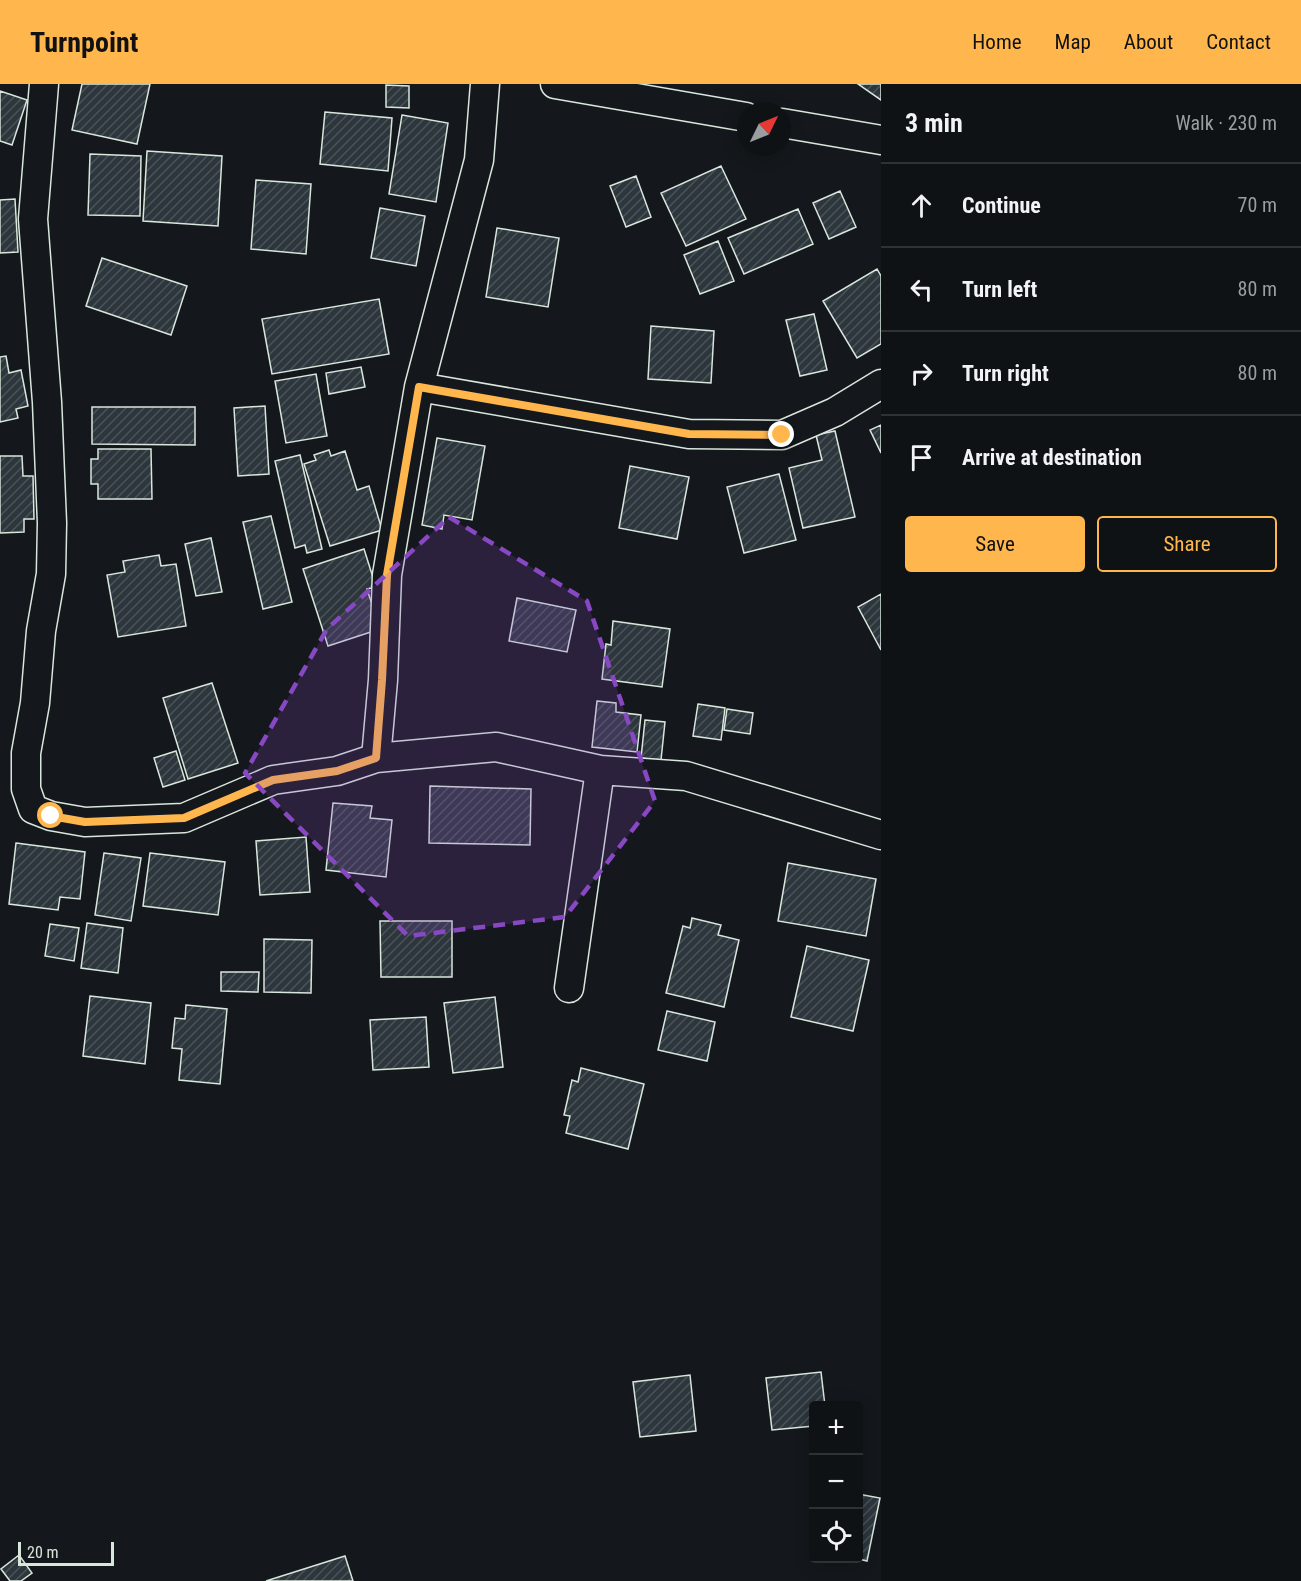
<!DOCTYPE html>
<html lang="en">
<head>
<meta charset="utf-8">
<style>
  :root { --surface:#0f1215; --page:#1d2022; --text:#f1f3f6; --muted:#9b9ea0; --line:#2f3234; --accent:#ffb74d }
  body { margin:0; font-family:"Roboto Condensed",sans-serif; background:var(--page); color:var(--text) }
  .controls { position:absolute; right:18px; bottom:18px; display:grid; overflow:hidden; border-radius:6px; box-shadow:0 3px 15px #0003 }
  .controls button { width:54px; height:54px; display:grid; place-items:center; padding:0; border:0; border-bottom:2px solid var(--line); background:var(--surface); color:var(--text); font:30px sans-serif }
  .compass { position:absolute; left:737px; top:18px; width:54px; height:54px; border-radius:50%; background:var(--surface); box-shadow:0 3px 15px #0003; rotate:47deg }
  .scale { position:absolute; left:18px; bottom:15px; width:96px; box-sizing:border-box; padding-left:6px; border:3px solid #d8e6dc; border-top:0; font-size:16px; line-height:21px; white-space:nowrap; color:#d8e6dc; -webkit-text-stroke:4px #14181c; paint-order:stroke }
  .stop { position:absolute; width:18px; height:18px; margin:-14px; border:4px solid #ffb74d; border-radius:50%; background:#fff }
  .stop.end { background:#ffb74d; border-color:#fff; box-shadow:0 2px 6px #0008 }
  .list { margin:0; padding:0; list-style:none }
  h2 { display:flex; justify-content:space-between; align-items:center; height:78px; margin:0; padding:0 24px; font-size:26px }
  h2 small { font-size:20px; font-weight:400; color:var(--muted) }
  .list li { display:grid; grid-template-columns:39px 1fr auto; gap:18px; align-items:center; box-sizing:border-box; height:84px; padding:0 24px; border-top:2px solid var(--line) }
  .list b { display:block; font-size:22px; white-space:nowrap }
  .list em { font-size:20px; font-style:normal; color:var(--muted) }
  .actions { display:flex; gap:12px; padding:18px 24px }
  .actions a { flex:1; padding:14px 0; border:2px solid var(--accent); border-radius:6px; text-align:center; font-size:21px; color:var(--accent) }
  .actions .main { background:var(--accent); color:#111 }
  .icon { flex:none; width:33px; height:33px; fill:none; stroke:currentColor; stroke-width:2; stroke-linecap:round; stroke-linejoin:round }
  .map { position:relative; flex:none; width:881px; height:1497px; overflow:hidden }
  header { display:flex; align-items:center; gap:36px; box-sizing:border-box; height:84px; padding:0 30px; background:var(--accent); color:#111 }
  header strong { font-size:28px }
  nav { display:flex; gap:33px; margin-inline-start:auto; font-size:21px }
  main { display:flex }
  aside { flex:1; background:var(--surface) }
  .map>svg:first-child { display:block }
</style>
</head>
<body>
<header>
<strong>Turnpoint</strong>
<nav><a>Home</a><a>Map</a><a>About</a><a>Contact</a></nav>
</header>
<main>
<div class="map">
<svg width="881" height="1497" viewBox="0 0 881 1497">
  <defs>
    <pattern id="building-hatch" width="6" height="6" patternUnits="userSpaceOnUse" patternTransform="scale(1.5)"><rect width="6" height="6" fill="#2c363c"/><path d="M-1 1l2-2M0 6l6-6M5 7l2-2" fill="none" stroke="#4a5358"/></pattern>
  </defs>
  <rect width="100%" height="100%" fill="#14181c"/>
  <path fill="url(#building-hatch)" stroke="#d8e6dc" stroke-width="1.5" d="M 82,0 L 150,0 L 137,60 L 72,46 Z
    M 858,0 L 881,0 L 881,16 Z
    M 386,1 L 409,2 L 409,24 L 386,23 Z
    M 0,7 L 27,16 L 12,61 L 0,57 Z
    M 325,28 L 392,34 L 388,87 L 320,80 Z
    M 402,31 L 448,39 L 436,118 L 389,110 Z
    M 147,67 L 222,72 L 218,142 L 143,137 Z
    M 90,70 L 141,72 L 140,132 L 88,131 Z
    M 721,82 L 746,135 L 686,162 L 661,109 Z
    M 636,92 L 651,133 L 626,143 L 610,102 Z
    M 256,96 L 311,100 L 306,170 L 251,165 Z
    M 840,107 L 856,143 L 829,155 L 813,119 Z
    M 15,115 L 18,168 L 0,169 L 0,116 Z
    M 380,124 L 425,132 L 416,182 L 371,174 Z
    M 798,125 L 813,160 L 744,190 L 728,154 Z
    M 497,144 L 559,154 L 548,223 L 486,213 Z
    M 718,157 L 734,197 L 700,210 L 684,171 Z
    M 102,174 L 187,202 L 171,251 L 86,222 Z
    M 877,185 L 881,192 L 881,260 L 857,274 L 823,217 Z
    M 379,215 L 389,270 L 272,290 L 262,235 Z
    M 814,230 L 827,286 L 800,292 L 786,236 Z
    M 651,242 L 714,247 L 711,299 L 648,295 Z
    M 6,272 L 9,289 L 21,286 L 28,322 L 16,325 L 18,334 L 0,338 L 0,273 Z
    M 361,283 L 365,303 L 329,310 L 326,289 Z
    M 316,290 L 327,352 L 286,359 L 275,297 Z
    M 265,322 L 269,390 L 238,392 L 234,324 Z
    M 92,323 L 195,323 L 195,361 L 92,360 Z
    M 881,341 L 881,369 L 870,346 Z
    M 835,347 L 855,433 L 803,444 L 789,384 L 822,376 L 816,351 Z
    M 437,354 L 485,362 L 472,436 L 444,431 L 442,445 L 422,441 Z
    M 98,365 L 151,365 L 152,415 L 98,415 L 98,400 L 91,400 L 91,375 L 98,375 Z
    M 329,366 L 331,372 L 345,367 L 357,406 L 369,402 L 382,446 L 330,462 L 304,380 L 316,376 L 314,371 Z
    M 300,371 L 322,465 L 307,469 L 305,461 L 295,464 L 275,377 Z
    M 0,372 L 22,372 L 23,392 L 33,392 L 34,435 L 24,435 L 24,448 L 0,449 Z
    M 630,382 L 689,393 L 677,455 L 619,444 Z
    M 779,390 L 796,456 L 744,469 L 727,403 Z
    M 271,432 L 292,518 L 263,525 L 243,438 Z
    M 211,454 L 222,508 L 196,512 L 185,460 Z
    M 364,465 L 376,503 L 367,505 L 380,545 L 328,562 L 303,485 Z
    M 159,471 L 161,482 L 176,480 L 186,542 L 118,553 L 107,491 L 125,488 L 123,477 Z
    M 881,510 L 881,566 L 858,523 Z
    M 517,514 L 576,526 L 567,568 L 509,557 Z
    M 613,537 L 670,545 L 662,603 L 602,595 L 606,560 L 611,561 Z
    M 212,599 L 238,679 L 188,695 L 163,614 Z
    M 597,617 L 616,619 L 616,628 L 641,631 L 637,668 L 592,663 Z
    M 698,620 L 725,624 L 721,656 L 693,652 Z
    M 727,625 L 753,629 L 750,650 L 724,646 Z
    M 645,636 L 665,638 L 661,676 L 641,674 Z
    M 176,667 L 185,696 L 163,703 L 154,674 Z
    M 430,702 L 531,705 L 530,761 L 429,759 Z
    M 333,719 L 372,722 L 370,734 L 392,736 L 386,793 L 326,786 Z
    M 306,753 L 310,808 L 260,811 L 256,757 Z
    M 16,759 L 85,768 L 80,815 L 60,813 L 58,826 L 9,820 Z
    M 104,769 L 141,774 L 131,837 L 95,831 Z
    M 150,769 L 225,778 L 218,831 L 143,822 Z
    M 788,779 L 876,795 L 866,852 L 778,837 Z
    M 692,834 L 721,841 L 718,851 L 739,856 L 724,923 L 666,909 L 683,842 L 690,844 Z
    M 380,837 L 452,837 L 452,893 L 381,893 Z
    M 87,839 L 123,844 L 118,889 L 81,884 Z
    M 50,840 L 79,844 L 74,877 L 45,872 Z
    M 264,855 L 312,856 L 311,909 L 264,908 Z
    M 807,862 L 869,876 L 853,947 L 791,933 Z
    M 221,888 L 259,888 L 258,908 L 221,907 Z
    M 90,912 L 151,919 L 145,980 L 83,972 Z
    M 495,913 L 503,983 L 453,989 L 444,919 Z
    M 186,921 L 227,925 L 220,1000 L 179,996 L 182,965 L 172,964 L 175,934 L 185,935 Z
    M 667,927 L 715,938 L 707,977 L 658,966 Z
    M 426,933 L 429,983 L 373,986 L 370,936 Z
    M 581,984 L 644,1000 L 628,1065 L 566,1049 L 570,1032 L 564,1031 L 572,996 L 578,998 Z
    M 821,1288 L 825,1322 L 814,1322 L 814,1342 L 772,1346 L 766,1294 Z
    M 690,1291 L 696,1347 L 640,1353 L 633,1298 Z
    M 858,1410 L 880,1414 L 867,1477 L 855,1474 L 858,1474 Z
    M 19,1471 L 32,1489 L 21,1497 L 10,1497 L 1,1485 Z
    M 345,1472 L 353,1497 L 266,1497 Z"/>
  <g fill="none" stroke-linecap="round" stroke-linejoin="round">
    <g stroke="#d8e6dc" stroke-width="31">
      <path id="minor" d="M 44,0 L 33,135 L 47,318 L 52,439 L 51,490 L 41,547 L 35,619 L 26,669 L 26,705 L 33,725 L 51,732 L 85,738 L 184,734 L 273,696 L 337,687 L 376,674 L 496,663 L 600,686 L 686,692 L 881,751
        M 555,0 L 746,33
        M 782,39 L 881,56
        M 419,303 L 689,350 L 782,351 L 835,328 L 881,300
        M 376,674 L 383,596 L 387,491 L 419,303 L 479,76 L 485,0
        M 569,904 L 600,686"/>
    </g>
    <use href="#minor" stroke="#14181c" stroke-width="28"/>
  </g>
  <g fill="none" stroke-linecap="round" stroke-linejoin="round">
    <path stroke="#ffb74d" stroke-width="8" d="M 51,732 L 85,738 L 184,734 L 273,696 L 337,687 L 376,674 L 382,596 L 387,491 L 419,303 L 689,350 L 782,351"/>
  </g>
  <path fill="#8948c3" fill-opacity="0.2" stroke="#8948c3" stroke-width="4.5" stroke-dasharray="12 8" stroke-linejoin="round" d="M 449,433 L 587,517 L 655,717 L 565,833 L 408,852 L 245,689 L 327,545 Z"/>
</svg>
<div class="controls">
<button>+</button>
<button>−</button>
<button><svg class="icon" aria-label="locate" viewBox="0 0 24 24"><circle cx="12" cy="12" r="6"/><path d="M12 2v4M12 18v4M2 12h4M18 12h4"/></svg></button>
</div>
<svg class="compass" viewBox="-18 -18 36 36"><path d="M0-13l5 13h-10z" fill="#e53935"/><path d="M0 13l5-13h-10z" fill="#9b9ea0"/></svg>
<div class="scale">20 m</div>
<div class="stop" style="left:51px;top:732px"></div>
<div class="stop end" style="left:782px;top:351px"></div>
</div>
<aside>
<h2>3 min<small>Walk · 230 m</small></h2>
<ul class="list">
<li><svg class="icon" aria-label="ahead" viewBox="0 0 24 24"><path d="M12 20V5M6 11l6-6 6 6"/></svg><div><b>Continue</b></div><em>70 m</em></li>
<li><svg class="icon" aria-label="left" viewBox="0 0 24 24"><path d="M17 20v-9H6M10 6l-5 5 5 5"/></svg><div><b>Turn left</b></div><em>80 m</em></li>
<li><svg class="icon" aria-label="right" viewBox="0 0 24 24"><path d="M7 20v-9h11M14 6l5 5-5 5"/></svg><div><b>Turn right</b></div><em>80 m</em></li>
<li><svg class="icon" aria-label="arrive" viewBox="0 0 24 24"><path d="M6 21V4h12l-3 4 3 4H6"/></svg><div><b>Arrive at destination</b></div></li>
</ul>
<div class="actions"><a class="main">Save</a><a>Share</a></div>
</aside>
</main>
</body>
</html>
